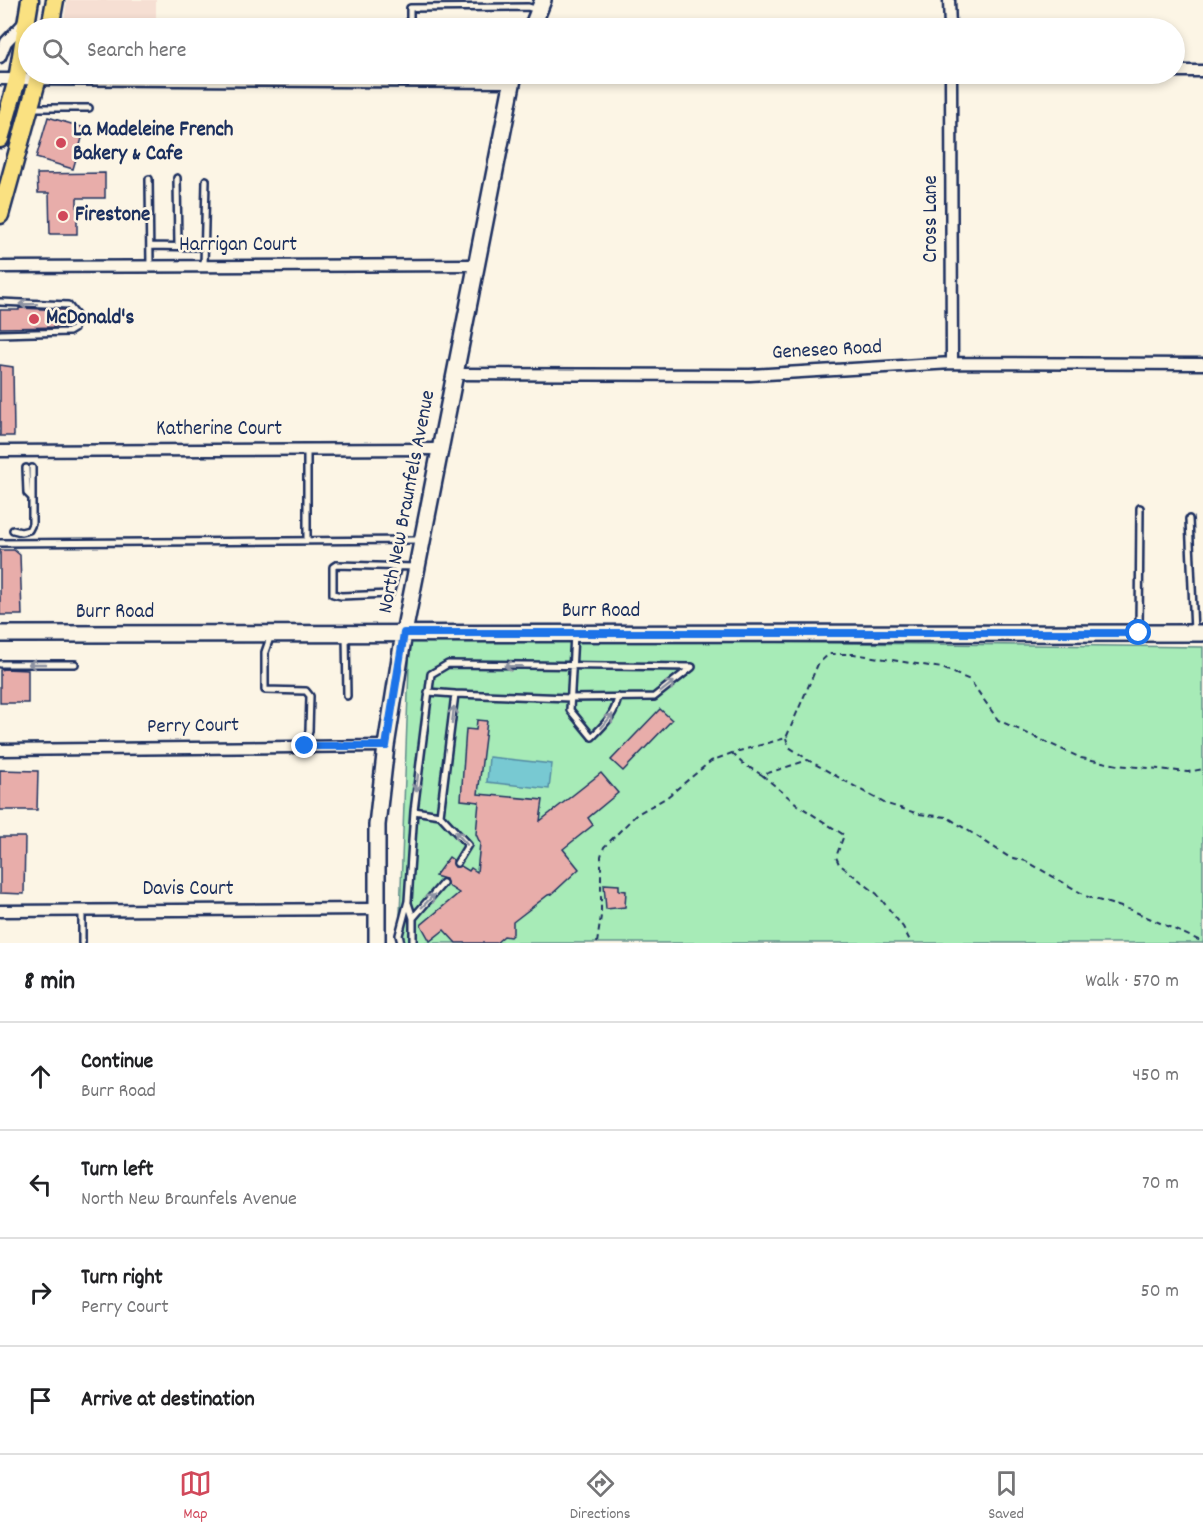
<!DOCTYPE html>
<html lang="en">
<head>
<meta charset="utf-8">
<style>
  :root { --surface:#fff; --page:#f2f2f2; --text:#202124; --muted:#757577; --line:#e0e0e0; --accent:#d1495b }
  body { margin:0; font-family:Dekko,sans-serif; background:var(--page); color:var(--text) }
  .stop { position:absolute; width:18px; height:18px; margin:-14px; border:4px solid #1a73e8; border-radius:50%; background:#fff }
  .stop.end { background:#1a73e8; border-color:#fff; box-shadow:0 2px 6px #0008 }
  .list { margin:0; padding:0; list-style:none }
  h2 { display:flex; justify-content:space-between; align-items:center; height:78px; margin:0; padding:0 24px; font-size:26px }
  h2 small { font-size:20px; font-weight:400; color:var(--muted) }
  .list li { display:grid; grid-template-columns:39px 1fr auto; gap:18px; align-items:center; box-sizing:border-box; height:108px; padding:0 24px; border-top:2px solid var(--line) }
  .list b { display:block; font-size:22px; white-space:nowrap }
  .list p { margin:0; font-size:20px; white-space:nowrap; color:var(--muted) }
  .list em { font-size:20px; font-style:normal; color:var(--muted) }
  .icon { flex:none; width:33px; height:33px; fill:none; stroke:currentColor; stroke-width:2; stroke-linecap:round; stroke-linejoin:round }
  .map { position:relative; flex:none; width:1203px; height:943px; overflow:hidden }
  .search { position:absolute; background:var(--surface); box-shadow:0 3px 9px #0003; left:18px; right:18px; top:18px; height:66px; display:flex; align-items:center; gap:15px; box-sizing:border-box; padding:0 21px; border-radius:33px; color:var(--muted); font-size:22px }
  .sheet { height:510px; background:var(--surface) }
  nav { display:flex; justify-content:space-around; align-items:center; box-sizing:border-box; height:84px; border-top:2px solid var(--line); background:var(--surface); font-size:16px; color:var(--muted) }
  nav a { display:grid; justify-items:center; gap:3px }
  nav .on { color:var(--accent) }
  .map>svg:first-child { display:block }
</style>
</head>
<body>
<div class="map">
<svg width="1203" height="943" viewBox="0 0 1203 943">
  <rect width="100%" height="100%" fill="#fcf5e5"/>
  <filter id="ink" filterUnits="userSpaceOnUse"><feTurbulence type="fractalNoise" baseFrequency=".0167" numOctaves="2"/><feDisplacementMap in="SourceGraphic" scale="12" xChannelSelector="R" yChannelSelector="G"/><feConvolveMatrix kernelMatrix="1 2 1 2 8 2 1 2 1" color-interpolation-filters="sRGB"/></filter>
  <g filter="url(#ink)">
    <path fill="#f6dfd3" d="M 67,0 L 156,0 L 156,28 L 63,28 Z"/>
    <path fill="#a7ebb7" stroke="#618d8a" stroke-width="1.5" d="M 410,638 L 1203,647 L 1203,943 L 399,943 Z"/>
    <path fill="#78c9d2" stroke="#538ba4" stroke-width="1.5" d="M 489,757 L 552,764 L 549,789 L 487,782 Z"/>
    <path fill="#e8adaa" stroke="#1b2f5e" stroke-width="1.5" d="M 48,117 L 85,128 L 73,169 L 36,158 Z
      M 105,173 L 105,198 L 77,198 L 77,234 L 50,234 L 49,193 L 38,193 L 37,174 Z
      M 19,308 L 66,310 L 67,327 L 0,328 L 0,310 L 19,310 Z
      M 0,365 L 13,367 L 14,436 L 0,436 Z
      M 0,550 L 14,550 L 20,555 L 22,615 L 0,615 Z
      M 4,669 L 28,670 L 28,703 L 0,703 L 0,670 Z
      M 660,709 L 672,720 L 623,771 L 611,760 Z
      M 477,720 L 487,721 L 478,794 L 543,800 L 540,821 L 601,773 L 618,793 L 588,818 L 593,825 L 563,849 L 579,869 L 552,894 L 548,895 L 513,922 L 513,934 L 510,937 L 504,936 L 496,943 L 456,943 L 444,930 L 430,941 L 421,925 L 459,893 L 447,885 L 446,879 L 435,876 L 449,857 L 453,860 L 455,867 L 461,866 L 469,871 L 471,868 L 477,872 L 480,843 L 476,834 L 479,802 L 461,800 L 466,729 L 476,730 Z
      M 0,770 L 38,771 L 37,810 L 0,810 Z
      M 0,837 L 25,837 L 24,894 L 0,893 Z
      M 604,884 L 619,885 L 619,890 L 626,891 L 625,907 L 606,909 Z"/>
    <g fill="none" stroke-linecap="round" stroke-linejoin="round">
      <g stroke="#1b2f5e" stroke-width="10">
        <path id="lane" d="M 410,28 L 410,8 L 528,7 L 538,10
          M 32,108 L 89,108
          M 177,178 L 178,246
          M 149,179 L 150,266
          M 150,246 L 205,247
          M 204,266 L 206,180
          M 0,302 L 68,305 L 76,315 L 74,329 L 69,332 L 0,334
          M 26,468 L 27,493 L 32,498
          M 1189,519 L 1194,632
          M 13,530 L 21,532 L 29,530 L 32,524 L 32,468
          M 307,540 L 307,450
          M 0,543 L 421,540
          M 398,566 L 390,594 L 341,596 L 333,594 L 333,567 L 336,565 L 415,567
          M 1139,632 L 1140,508
          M 574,634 L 570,710 L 592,737 C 604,725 615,715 618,697
          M 271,635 L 265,652 L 265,690 L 306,691 L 310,696 L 309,731 L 305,746
          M 346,635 L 347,696
          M 0,664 L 75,664
          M 428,692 L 455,694
          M 414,811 L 440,815 L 468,845 L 457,863
          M 408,903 L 413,918 L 413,943
          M 413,918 L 443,883
          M 82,943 L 82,910
          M 401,943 L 399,935 L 408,901 L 414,811 L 431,674 L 448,664 L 692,667 L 654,697 L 570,698 L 455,694 L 440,815"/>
      </g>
      <g stroke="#1b2f5e" stroke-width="15">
        <path id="street" d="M 949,0 L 950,28
          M 0,57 L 6,42 L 25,22
          M 1174,71 L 1203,71
          M 951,74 L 952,363
          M 0,79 L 512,82
          M 0,267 L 476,265
          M 454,374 L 750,375 L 952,363 L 1203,364
          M 0,451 L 439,449
          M 0,750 L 386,746
          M 0,911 L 377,909"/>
      </g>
      <g stroke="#1b2f5e" stroke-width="20">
        <path id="secondary" d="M 532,28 L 543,0
          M 0,634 L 1203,633
          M 377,943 L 377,825 L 386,746 L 404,633 L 514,74"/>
      </g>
      <g stroke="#1b2f5e" stroke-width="21">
        <path id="primary" d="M 50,28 L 55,0
          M 0,139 L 17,80 L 30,0
          M 0,215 L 39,74"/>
      </g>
      <path stroke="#1b2f5e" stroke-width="2" stroke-dasharray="6 4.5" stroke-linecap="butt" d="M 786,738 L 789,747 L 807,759
        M 732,753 L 742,763 L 762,775 L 808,760 L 884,803 L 919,814 L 947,817 L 1009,857 L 1026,861 L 1088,897 L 1131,910 L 1203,942
        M 762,775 L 798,805 L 844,835 L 836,857 L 839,864 L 877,894 L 903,927 L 911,943
        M 597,943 L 601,916 L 601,856 L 604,847 L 637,814 L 666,798 L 711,761 L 732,753 L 786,738 L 818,664 L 829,654 L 854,654 L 942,668 L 970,680 L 998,720 L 1081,758 L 1118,765 L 1188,772 L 1203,769"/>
      <use href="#lane" stroke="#fcf5e5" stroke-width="5"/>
      <use href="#street" stroke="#fcf5e5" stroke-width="10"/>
      <use href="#secondary" stroke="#fcf5e5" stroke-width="15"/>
      <use href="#primary" stroke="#fae181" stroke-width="16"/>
    </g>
    <defs><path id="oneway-shaft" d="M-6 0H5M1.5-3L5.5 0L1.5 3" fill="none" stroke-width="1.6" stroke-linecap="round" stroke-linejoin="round" transform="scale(1.5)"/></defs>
    <g stroke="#8c92a2">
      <use href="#oneway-shaft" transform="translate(28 304) rotate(-179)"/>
      <use href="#oneway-shaft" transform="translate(37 664) rotate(-180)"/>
      <use href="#oneway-shaft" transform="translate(513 666) rotate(-179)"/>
      <use href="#oneway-shaft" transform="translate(667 687) rotate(-38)"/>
      <use href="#oneway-shaft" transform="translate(453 715) rotate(-83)"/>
      <use href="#oneway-shaft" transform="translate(607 721) rotate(-51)"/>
      <use href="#oneway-shaft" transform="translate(417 783) rotate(97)"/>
      <use href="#oneway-shaft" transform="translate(461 838) rotate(-132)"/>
      <use href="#oneway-shaft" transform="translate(428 901) rotate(-46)"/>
    </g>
  </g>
  <g fill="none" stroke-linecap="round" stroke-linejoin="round" filter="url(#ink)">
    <path stroke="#1a73e8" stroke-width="8" d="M 305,746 L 386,746 L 404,633 L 1139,633"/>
  </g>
  <g fill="#d1495b" stroke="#fcf5e5" stroke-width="2">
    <circle cx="61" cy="143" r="6"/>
    <circle cx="63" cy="216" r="6"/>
    <circle cx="34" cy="319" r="6"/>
  </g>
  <g text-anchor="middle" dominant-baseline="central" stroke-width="5" stroke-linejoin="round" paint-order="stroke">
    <g font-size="21" font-weight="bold" fill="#1b2f5e" stroke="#fcf5e5" text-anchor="start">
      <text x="73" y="131">La Madeleine French<tspan x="73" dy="24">Bakery &amp; Cafe</tspan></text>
      <text x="75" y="216">Firestone</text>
      <text x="46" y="319">McDonald's</text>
    </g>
    <g font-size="21" fill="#1b2f5e" stroke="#fcf5e5">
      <text transform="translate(932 219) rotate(-90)">Cross Lane</text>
      <text x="238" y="246">Harrigan Court</text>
      <text transform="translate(827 351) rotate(-3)">Geneseo Road</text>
      <text x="219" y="430">Katherine Court</text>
      <text transform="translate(408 502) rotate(-79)">North New Braunfels Avenue</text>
      <text x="601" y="612">Burr Road</text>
      <text x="115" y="613">Burr Road</text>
      <text transform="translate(193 727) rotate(-1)">Perry Court</text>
      <text x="188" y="890">Davis Court</text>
    </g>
  </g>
</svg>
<div class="stop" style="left:1139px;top:633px"></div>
<div class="stop end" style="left:305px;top:746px"></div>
<div class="search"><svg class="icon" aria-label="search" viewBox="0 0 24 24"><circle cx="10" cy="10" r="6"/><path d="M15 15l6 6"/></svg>Search here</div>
</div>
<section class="sheet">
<h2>8 min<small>Walk · 570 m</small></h2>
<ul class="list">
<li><svg class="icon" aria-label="ahead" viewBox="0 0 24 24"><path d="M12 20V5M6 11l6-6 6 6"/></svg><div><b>Continue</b><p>Burr Road</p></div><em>450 m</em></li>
<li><svg class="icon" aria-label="left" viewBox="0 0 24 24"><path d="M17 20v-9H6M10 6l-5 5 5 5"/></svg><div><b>Turn left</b><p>North New Braunfels Avenue</p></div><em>70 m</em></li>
<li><svg class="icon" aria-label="right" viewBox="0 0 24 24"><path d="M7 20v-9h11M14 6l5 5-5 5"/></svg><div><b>Turn right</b><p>Perry Court</p></div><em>50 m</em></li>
<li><svg class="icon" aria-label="arrive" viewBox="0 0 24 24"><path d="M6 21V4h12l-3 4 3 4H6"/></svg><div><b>Arrive at destination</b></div></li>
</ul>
</section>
<nav>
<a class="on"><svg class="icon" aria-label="map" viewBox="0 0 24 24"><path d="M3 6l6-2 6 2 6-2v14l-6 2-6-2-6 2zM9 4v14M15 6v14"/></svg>Map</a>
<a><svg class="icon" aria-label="directions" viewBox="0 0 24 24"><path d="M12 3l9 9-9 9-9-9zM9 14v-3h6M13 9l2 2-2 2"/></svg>Directions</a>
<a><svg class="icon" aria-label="saved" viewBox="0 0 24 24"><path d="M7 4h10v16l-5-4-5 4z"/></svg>Saved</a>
</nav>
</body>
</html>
